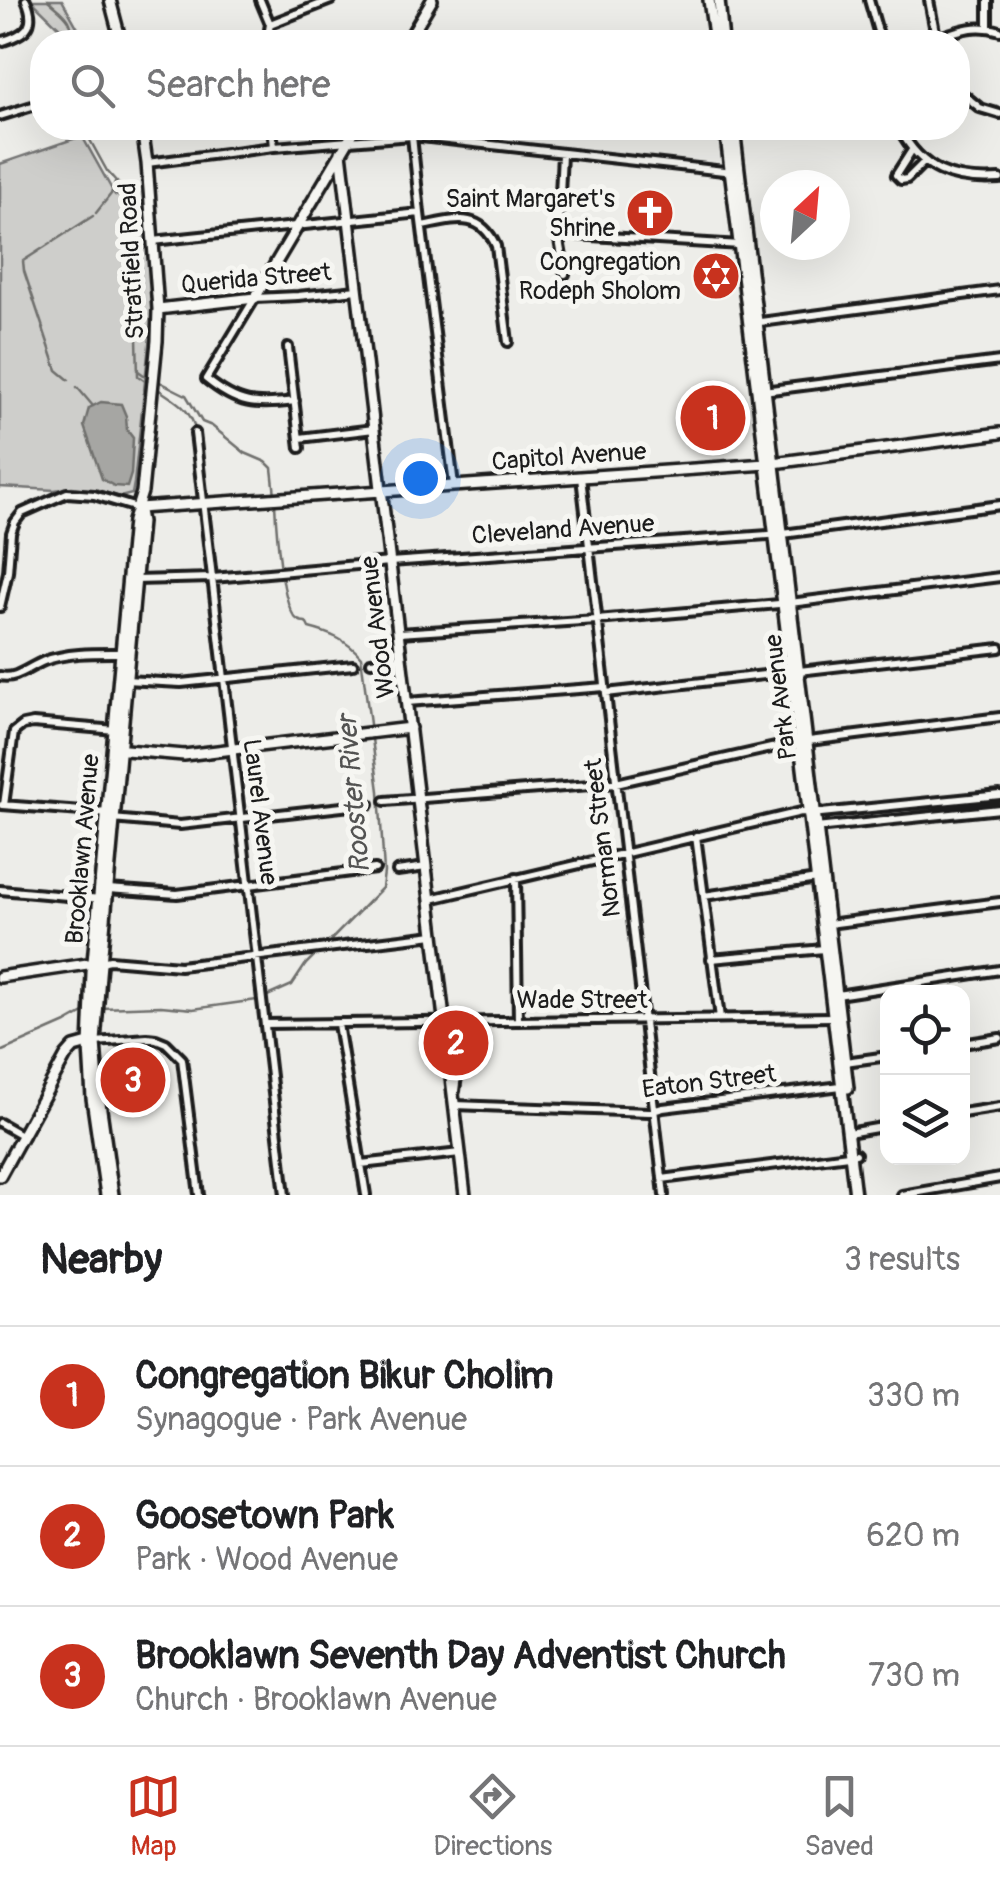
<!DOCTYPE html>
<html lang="en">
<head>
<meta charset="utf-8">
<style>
  :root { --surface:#fff; --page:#f2f2f2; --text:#202124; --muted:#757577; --line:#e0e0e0; --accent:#c8321e }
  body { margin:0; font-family:Pangolin,sans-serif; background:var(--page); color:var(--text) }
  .controls { position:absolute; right:30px; bottom:30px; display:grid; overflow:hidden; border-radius:20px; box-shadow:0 10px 40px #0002 }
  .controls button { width:90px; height:90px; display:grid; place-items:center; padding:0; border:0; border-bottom:2px solid var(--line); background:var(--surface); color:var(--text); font:50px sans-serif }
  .compass { position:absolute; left:760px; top:170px; width:90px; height:90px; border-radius:50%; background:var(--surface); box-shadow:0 10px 40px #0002; rotate:26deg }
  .you { position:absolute; left:420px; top:478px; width:35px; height:35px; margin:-25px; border:8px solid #fff; border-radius:50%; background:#1a73e8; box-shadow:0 0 0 15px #1a73e833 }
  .badge { display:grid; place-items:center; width:65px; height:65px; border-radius:50%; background:var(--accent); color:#fff; font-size:32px; font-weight:700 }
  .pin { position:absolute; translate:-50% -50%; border:5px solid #fff; box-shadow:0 2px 10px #0006 }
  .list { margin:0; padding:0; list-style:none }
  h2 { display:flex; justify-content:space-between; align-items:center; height:130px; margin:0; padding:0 40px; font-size:42px }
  h2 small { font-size:32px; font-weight:400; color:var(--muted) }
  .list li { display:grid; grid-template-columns:65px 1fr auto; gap:30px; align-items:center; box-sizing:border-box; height:140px; padding:0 40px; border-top:2px solid var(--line) }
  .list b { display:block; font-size:38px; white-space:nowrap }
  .list p { margin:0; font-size:32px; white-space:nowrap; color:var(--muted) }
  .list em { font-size:32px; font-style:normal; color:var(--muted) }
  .icon { flex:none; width:55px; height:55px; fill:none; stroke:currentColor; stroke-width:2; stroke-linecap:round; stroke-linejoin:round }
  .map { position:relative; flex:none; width:1000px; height:1195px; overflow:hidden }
  .search { position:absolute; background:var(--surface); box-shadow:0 10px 40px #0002; left:30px; right:30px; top:30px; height:110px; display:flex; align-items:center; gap:25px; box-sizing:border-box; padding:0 35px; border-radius:40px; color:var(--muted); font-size:38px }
  .sheet { height:550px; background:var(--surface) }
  nav { display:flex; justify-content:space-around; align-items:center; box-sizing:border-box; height:140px; border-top:2px solid var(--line); background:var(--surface); font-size:28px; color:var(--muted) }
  nav a { display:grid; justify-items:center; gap:5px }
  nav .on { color:var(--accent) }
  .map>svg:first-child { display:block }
</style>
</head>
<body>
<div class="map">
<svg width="1000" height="1195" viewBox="0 0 1000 1195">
  <rect width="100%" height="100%" fill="#edede9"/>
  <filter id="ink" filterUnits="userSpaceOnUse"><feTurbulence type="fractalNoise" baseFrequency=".01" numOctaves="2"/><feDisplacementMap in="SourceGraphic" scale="20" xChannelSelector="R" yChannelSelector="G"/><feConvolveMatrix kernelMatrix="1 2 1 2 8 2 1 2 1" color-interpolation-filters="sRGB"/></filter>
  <g filter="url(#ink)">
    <path fill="#cececb" stroke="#757574" stroke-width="2.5" d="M 31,0 L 62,0 L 85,41 L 74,42 Z
      M 82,136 L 115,195 L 146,206 L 153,308 L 134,483 L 132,494 L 120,497 L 97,490 L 72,487 L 55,490 L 0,487 L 0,164 Z"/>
    <path fill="#a6a6a3" stroke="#6f6f6d" stroke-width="2.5" d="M 101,402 L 121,404 L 126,416 L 127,430 L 133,438 L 131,474 L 127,487 L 114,486 L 102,479 L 84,426 L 89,408 Z"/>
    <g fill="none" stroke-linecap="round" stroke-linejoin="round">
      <path stroke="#6f6f6d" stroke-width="2.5" d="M 48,0 C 63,14 74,17 72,42
        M 88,128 L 90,140 L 107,171 L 125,191 L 130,205 L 126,273 L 130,320 L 137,337 L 138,376 L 151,385
        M 96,213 L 111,194 L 115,182
        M 137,370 L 148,378
        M 69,380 L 57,370 L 24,271 L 23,261 L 93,216
        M 156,380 L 186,395 L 202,422 L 212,426 L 245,453 L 266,462 L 272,468 L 275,495
        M 77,387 L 93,406
        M 158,389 C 174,400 187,406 194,425
        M 275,503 C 276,524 281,610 298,620 C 301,622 304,622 306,622 L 309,628 C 329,633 347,640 361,657 L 379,791 L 384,872 L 382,888 L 324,947
        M 265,997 L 292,985 L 306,964 L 318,952
        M 101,1008 L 161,1006 L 193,1009 L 257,1000
        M 0,1052 L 66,1023 L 89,1010"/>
      <g stroke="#1c1c1c" stroke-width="14">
        <path id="street" d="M 260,0 L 270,24 L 267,42
          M 869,0 L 881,42
          M 929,0 L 937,42
          M 270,24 L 331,0
          M 988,27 L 988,0
          M 937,38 C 959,30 977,23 1000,31
          M 0,42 C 24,35 38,27 26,0
          M 958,90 L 980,108 L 1000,114
          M 0,116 L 42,103
          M 272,128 L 274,147
          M 899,128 C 922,171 952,182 1000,179
          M 412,136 L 420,213 L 454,485
          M 912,150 L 896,175 L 901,180 L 907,179 L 924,162
          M 562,154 L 558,234 L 565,274
          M 147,163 L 274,147 L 412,136 L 733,172
          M 422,226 C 454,220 480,210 496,246 L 508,342
          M 558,234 L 741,245
          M 153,241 L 420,213
          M 753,323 L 1000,290
          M 288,347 L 300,448
          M 763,391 L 1000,361
          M 295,401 C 255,406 238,405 206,379 L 255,298 L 298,296 L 357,290
          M 195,433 L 285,1195
          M 300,438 L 374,429
          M 581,477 L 664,1195
          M 135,580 L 213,578 L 390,562 L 783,534 L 1000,505
          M 0,607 L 8,572 L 11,533 L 15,522 L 22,513 L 67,493 L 94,495 L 137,508
          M 399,633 L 597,620 L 790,603 L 1000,577
          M 371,662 L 401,658
          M 0,676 C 16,680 29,667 44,661 C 69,652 96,653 123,653
          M 125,680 L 181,683 L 353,665
          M 606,693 L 1000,648
          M 407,702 L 605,687
          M 385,801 L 616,783 L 793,743 L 1000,717
          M 2,805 L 109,813
          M 4,805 L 14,732 L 23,725 L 33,723 L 116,730
          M 112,819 L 180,825 L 369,804
          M 816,828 L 1000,809
          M 696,836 L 720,1018
          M 397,871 L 426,867
          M 516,878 L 518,1021
          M 108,889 L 177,894 L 375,869
          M 0,890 L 101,899
          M 704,896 L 817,879
          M 431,899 L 801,812 L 821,813 L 1000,795
          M 828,924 L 1000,902
          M 711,959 L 824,949
          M 101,962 L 110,960 L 180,966 L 434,935
          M 837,995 L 1000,970
          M 265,1024 L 833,1017
          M 338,1024 L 366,1195
          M 95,1042 L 147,1038 L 156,1039 L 166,1043 L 182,1059 L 199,1195
          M 962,1044 L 1000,1038
          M 845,1062 L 888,1056
          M 455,1091 L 464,1021
          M 455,1105 L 649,1112 L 663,1108 L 841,1086
          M 962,1113 L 1000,1107
          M 0,1123 L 23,1136
          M 848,1133 L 888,1126
          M 361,1164 L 460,1153
          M 662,1179 L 856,1154
          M 902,1195 L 1000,1178"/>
      </g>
      <g stroke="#1c1c1c" stroke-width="16">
        <path id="secondary" d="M 110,0 L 121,42
          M 709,0 L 715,42
          M 719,0 L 723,42
          M 407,42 L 432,0
          M 725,128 L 855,1195
          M 734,128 L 848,1088
          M 341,152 L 465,1195
          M 158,309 L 255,298 L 356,128
          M 139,508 L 766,464 L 1000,433
          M 114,749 L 184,755 L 410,728
          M 0,977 L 94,963
          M 0,1176 L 66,1056 L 74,1047 L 92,1042
          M 106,1195 L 92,1098 L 89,1047 L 92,973 L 133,521 L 142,492 L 157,341 L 158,309 L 147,163 L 142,128
          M 113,1195 L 99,1095 L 95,1042 L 100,975 L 141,522 L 139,511"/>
      </g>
      <use href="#street" stroke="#f6f6f2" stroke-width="6"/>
      <use href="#secondary" stroke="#f6f6f2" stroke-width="9"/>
    </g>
  </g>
  <defs>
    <g id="church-disc" transform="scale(2.5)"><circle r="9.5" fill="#c8321e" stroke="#f6f6f2"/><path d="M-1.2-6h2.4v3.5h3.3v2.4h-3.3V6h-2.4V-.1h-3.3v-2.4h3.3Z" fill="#fff"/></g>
    <g id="synagogue-disc" transform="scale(2.5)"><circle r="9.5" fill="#c8321e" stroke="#f6f6f2"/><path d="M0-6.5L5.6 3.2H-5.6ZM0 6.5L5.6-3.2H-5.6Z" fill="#fff"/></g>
  </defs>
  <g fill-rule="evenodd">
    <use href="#church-disc" x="650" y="213"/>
    <use href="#synagogue-disc" x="716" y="276"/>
  </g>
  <g text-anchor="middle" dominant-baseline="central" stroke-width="10" stroke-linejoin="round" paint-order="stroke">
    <g font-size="25" fill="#1c1c1c" stroke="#f6f6f2" text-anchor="end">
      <text x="615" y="199">Saint Margaret's<tspan x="615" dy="29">Shrine</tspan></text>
      <text x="681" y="262">Congregation<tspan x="681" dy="29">Rodeph Sholom</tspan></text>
    </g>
    <g font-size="25" fill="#1c1c1c" stroke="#f6f6f2">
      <text transform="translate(132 261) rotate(-93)">Stratfield Road</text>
      <text transform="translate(256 279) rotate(-5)">Querida Street</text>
      <text transform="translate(569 457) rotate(-4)">Capitol Avenue</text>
      <text transform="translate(563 530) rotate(-4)">Cleveland Avenue</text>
      <text transform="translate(378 627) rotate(-97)">Wood Avenue</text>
      <text transform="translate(781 697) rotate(-97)">Park Avenue</text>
      <text transform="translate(260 812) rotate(83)">Laurel Avenue</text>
      <text transform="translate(603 838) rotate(-97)">Norman Street</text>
      <text transform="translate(83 849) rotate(-85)">Brooklawn Avenue</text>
      <text x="582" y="1000">Wade Street</text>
      <text transform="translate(709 1082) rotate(-7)">Eaton Street</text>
    </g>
    <g font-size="28" font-style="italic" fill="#535352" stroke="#f6f6f2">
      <text transform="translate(354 794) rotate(-95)">Rooster River</text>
    </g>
  </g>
</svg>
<div class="controls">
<button><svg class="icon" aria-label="locate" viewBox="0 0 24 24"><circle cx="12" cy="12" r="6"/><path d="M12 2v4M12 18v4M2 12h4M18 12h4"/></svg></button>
<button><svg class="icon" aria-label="layers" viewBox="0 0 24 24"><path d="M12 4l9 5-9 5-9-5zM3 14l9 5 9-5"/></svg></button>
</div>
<svg class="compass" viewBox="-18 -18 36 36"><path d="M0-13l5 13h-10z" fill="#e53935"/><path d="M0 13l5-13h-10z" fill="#757577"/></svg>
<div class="you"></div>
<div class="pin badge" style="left:713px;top:418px">1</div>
<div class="pin badge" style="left:456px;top:1043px">2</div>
<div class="pin badge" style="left:133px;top:1080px">3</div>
<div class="search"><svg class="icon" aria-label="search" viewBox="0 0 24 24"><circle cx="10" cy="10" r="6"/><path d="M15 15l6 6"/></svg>Search here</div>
</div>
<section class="sheet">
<h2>Nearby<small>3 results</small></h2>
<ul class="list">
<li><span class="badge">1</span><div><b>Congregation Bikur Cholim</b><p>Synagogue · Park Avenue</p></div><em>330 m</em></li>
<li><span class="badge">2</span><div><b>Goosetown Park</b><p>Park · Wood Avenue</p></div><em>620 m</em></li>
<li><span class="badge">3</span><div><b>Brooklawn Seventh Day Adventist Church</b><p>Church · Brooklawn Avenue</p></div><em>730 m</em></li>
</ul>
</section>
<nav>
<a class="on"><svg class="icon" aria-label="map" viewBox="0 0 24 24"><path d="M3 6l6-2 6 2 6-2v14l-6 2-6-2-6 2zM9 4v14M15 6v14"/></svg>Map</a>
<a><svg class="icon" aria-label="directions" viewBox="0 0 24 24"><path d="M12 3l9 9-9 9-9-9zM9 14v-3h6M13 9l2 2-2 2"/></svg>Directions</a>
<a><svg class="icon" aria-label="saved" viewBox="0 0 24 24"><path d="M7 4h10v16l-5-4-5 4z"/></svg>Saved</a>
</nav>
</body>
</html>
